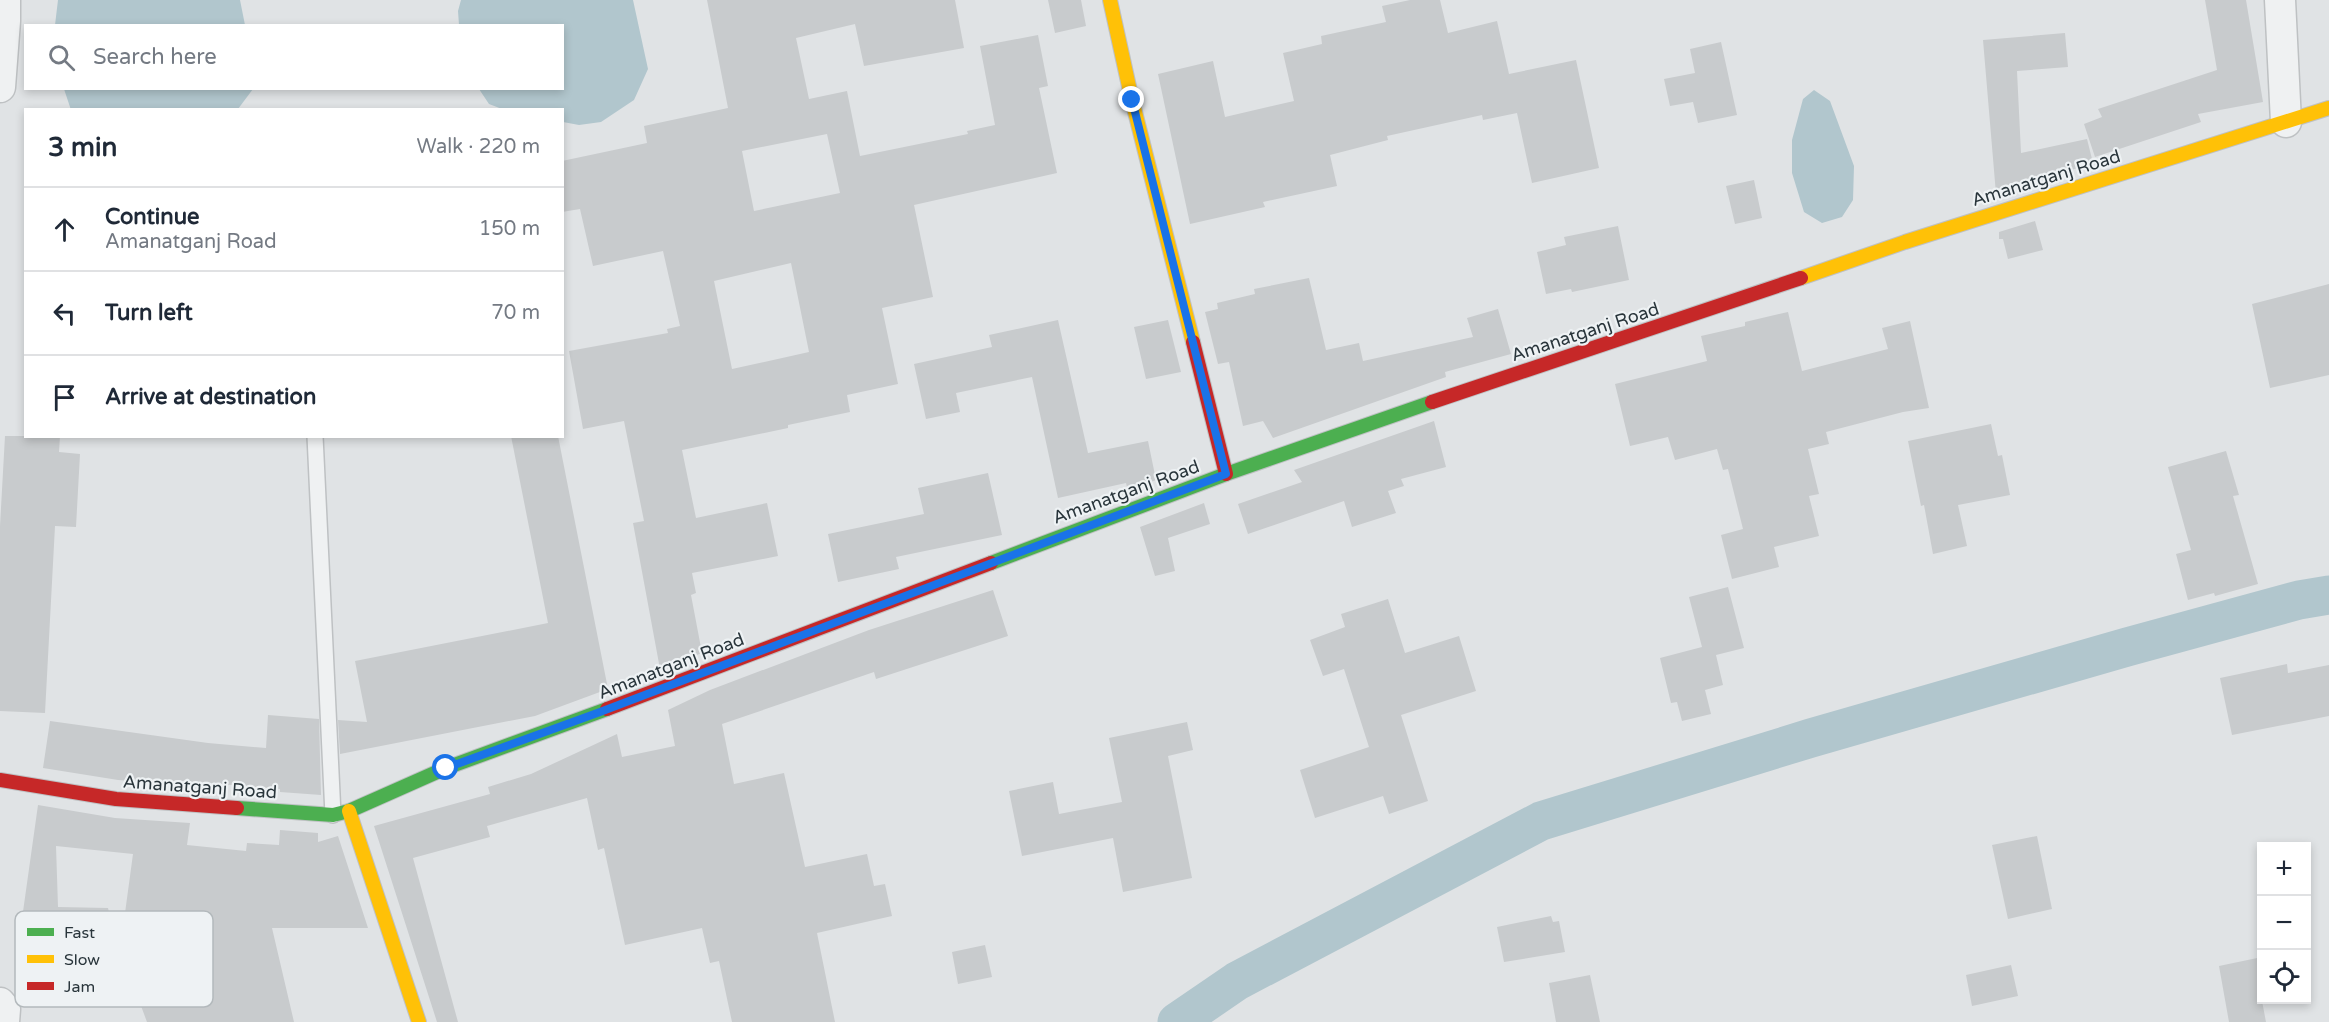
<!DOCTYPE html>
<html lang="en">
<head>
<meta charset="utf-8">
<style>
  :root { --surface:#fff; --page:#f2f2f3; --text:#1f2937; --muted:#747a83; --line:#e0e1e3 }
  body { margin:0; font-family:"Varela Round",sans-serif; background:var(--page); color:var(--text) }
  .controls { position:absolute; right:18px; bottom:18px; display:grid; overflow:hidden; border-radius:0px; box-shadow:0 3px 9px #0003 }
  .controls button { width:54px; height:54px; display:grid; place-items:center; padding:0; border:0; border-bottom:2px solid var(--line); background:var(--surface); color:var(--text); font:30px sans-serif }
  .stop { position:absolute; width:18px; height:18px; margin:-14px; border:4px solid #1a73e8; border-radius:50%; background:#fff }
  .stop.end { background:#1a73e8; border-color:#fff; box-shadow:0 2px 6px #0008 }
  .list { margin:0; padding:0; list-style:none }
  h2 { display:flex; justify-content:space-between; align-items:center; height:78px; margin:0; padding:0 24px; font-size:26px }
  h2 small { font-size:20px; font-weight:400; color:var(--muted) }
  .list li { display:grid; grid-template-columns:39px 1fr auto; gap:18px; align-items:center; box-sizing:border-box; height:84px; padding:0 24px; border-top:2px solid var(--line) }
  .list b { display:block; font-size:22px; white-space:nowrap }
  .list p { margin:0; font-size:20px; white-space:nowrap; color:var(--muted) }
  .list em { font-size:20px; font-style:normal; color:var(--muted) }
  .icon { flex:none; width:33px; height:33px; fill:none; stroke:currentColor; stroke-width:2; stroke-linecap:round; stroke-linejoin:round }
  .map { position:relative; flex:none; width:2329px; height:1022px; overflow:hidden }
  .search { position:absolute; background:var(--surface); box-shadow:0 3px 9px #0003; left:24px; top:24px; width:540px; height:66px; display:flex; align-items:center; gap:15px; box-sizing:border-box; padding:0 21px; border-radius:0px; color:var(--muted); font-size:22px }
  .panel { position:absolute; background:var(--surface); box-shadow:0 3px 9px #0003; left:24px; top:108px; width:540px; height:330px; border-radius:0px }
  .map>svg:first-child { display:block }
</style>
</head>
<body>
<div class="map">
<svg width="2329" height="1022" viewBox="0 0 2329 1022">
  <rect width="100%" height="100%" fill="#e0e3e5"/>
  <path fill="#b1c6cd" d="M 58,0 L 240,0 L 245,25 L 55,25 Z
    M 461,0 L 633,0 L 648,69 L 634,100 L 601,122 L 579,125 L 563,122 L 562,110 L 502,109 L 489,104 L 479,89 L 562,88 L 562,26 L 459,25 L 458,11 Z
    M 64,89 L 253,88 L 253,89 L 238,109 L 71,110 Z
    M 1814,90 L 1830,101 L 1854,166 L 1853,200 L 1842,217 L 1822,223 L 1804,212 L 1792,173 L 1792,140 L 1803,99 Z"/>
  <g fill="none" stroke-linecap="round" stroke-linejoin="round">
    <path stroke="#b1c6cd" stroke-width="39" d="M 1177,1022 L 1237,981 L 1541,821 L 1811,738 L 2127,647 L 2299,600 L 2329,595"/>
  </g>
  <path fill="#c8cbcd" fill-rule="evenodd" d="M 707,0 L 955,0 L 964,48 L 864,66 L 855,24 L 796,38 L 809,99 L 847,91 L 860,156 L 968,134 L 967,131 L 995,125 L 980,46 L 1038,35 L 1048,86 L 1039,88 L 1057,173 L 914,205 L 933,297 L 882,308 L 898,384 L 847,395 L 850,412 L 788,425 L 788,428 L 682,450 L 696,518 L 767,503 L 778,556 L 692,573 L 696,593 L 691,595 L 702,653 L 660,669 L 633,523 L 644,521 L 624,421 L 583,429 L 569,351 L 668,333 L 667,329 L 680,326 L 663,251 L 593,266 L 580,209 L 562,212 L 562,161 L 647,143 L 644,126 L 728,108 ZM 827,134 L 840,193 L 754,211 L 742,151 ZM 791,263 L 809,352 L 732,369 L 714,281 Z
    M 1048,0 L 1081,0 L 1086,26 L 1055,33 Z
    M 1410,0 L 1440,0 L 1448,33 L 1497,21 L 1509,74 L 1576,60 L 1599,168 L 1532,183 L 1517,113 L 1483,120 L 1482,115 L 1387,136 L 1388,140 L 1330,155 L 1337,186 L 1263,202 L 1265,207 L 1190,224 L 1158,74 L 1213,61 L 1225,117 L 1294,101 L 1283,53 L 1322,44 L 1321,36 L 1386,22 L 1382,6 Z
    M 2205,0 L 2246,0 L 2263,102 L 2198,114 L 2201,122 L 2095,157 L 2084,124 L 2102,117 L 2098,109 L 2217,70 Z
    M 2065,33 L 2068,67 L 2017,71 L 2021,153 L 2087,139 L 2093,163 L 1996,194 L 1983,40 Z
    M 1721,42 L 1737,115 L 1698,123 L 1693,102 L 1670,106 L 1664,79 L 1695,73 L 1690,49 Z
    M 1754,180 L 1762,218 L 1735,224 L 1726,186 Z
    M 2035,221 L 2043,250 L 2008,259 L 2003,239 L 1999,239 L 1999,232 Z
    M 1618,226 L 1629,280 L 1572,292 L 1571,289 L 1546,294 L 1537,252 L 1566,245 L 1564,237 Z
    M 1309,278 L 1326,350 L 1359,343 L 1363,361 L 1473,337 L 1467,318 L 1498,309 L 1511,354 L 1445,372 L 1446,377 L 1273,438 L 1263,421 L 1243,426 L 1229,362 L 1218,364 L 1205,312 L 1218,309 L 1217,303 L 1255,294 L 1254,289 Z
    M 2329,284 L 2329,375 L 2270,388 L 2252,304 Z
    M 1788,312 L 1802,371 L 1888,349 L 1882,328 L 1910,321 L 1929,408 L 1903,412 L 1826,432 L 1829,444 L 1808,449 L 1819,494 L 1809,496 L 1819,536 L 1774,547 L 1779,567 L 1732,579 L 1721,535 L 1743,529 L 1728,469 L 1723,470 L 1717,449 L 1675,460 L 1668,437 L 1630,446 L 1615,384 L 1707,361 L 1701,336 L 1745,326 L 1745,322 Z
    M 1058,320 L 1088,453 L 1148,441 L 1156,480 L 1128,491 L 1126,483 L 1058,498 L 1032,377 L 956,393 L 960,412 L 926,419 L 914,364 L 992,347 L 989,335 Z
    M 1168,320 L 1181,372 L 1146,379 L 1134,327 Z
    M 1434,421 L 1446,467 L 1401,479 L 1404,486 L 1388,491 L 1396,513 L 1352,527 L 1344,501 L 1248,534 L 1238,504 L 1302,482 L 1294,470 Z
    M 1991,424 L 1998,456 L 2002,455 L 2010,495 L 1958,505 L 1967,546 L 1933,554 L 1924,505 L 1921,506 L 1908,441 Z
    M 5,436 L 60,436 L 59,452 L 80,454 L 76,527 L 55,526 L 45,713 L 0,711 L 0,526 Z
    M 511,436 L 558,436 L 608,689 L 535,716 L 340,754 L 338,720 L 367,722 L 355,661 L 548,623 Z
    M 2226,451 L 2239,495 L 2233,496 L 2258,584 L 2215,596 L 2214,593 L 2188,600 L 2176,554 L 2191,550 L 2168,467 Z
    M 988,473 L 1002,535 L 896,557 L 899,569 L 838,582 L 828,534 L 924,514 L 918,488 Z
    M 1204,503 L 1210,524 L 1168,538 L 1175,571 L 1155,576 L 1140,527 Z
    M 1728,587 L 1744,648 L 1716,655 L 1723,685 L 1705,690 L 1711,714 L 1682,721 L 1677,702 L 1671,703 L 1660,658 L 1702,647 L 1689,597 Z
    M 993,590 L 1008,636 L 876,679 L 874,672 L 722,724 L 734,784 L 784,773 L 805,867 L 867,854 L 874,886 L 885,884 L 892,916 L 817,933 L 835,1022 L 732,1022 L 719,961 L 710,963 L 702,928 L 625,945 L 604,848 L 598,850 L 587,798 L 487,826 L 490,837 L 413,858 L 458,1022 L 437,1022 L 374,826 L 490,794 L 488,787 L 531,774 L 617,734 L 622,757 L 675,746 L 668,710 L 710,690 L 869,630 Z
    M 1388,599 L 1405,653 L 1459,636 L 1476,691 L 1401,715 L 1428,801 L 1389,814 L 1383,796 L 1315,818 L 1300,770 L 1369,747 L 1344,669 L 1323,676 L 1310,640 L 1345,627 L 1341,614 Z
    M 2287,664 L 2288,673 L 2329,665 L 2329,716 L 2232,735 L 2220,678 Z
    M 268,715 L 319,719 L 321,795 L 280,792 L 280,789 L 195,782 L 195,786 L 118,780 L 43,768 L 50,721 L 208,743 L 266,748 Z
    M 1187,722 L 1193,750 L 1168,756 L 1192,878 L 1123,892 L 1113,838 L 1022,856 L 1009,791 L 1053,782 L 1059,814 L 1122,802 L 1109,738 Z
    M 38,805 L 115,818 L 190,823 L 187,845 L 246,851 L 247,843 L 279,845 L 280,830 L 318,833 L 318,842 L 338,836 L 368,928 L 272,928 L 294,1022 L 147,1022 L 134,987 L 182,969 L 179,920 L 125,913 L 133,854 L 56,846 L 58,907 L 108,908 L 117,947 L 24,953 L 20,933 Z
    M 2037,836 L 2052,909 L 2008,919 L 1992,845 Z
    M 1551,916 L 1553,922 L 1559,921 L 1565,952 L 1504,962 L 1497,927 Z
    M 985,945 L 992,977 L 958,984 L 952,952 Z
    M 2262,957 L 2262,1001 L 2266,1022 L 2229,1022 L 2219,966 Z
    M 2011,965 L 2018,996 L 1972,1006 L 1966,975 Z
    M 1590,975 L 1600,1022 L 1556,1022 L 1549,983 Z"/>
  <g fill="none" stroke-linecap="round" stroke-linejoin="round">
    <g stroke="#bec1c3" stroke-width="18">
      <path id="lane" d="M 315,436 L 333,815"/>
    </g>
    <g stroke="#bec1c3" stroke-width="33">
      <path id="street" d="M 2280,0 L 2286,122
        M 0,87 L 5,21 L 5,0
        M 0,1003 L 5,1009 L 4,1022"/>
    </g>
    <g stroke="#bec1c3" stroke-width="16">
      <path id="fast" d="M 991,563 L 1226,474 L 1432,402
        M 237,808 L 333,815 L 349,811 L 446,768 L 607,709"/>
    </g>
    <g stroke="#bec1c3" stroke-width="16">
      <path id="slow" d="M 1110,0 L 1132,100 L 1193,342
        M 1801,278 L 1905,242 L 2329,108
        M 349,811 L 419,1022"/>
    </g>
    <g stroke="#bec1c3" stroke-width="16">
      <path id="jam" d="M 1193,342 L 1226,474
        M 1432,402 L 1801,278
        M 607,709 L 991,563
        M 0,780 L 116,799 L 237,808"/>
    </g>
    <use href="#lane" stroke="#eff1f2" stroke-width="15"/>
    <use href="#street" stroke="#eff1f2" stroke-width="30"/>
    <use href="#fast" stroke="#4caf50" stroke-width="14"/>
    <use href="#slow" stroke="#ffc107" stroke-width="14"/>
    <use href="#jam" stroke="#c62828" stroke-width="14"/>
  </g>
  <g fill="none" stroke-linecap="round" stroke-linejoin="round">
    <path stroke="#1a73e8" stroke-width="8" d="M 446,768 L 600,712 L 1226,474 L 1132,100"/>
  </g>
  <g text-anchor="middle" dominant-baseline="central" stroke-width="4.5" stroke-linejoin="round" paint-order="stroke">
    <g font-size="18" fill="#29353b" stroke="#eef2f4">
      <text transform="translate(2046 178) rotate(-17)">Amanatganj Road</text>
      <text transform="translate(1585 332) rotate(-18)">Amanatganj Road</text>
      <text transform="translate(1126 492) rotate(-20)">Amanatganj Road</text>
      <text transform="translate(671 666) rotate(-21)">Amanatganj Road</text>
      <text transform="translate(200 787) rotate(4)">Amanatganj Road</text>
    </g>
  </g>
  <rect x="15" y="911" width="198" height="96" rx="9" fill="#eef2f4" stroke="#b3b9bc" stroke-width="1.5"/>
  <rect x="27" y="928" width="27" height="8" fill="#4caf50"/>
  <rect x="27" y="955" width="27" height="8" fill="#ffc107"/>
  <rect x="27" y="982" width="27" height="8" fill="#c62828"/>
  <g font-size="16" fill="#29353b">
    <text x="64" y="938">Fast</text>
    <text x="64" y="965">Slow</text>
    <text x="64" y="992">Jam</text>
  </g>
</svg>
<div class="controls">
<button>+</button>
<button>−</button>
<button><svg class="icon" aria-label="locate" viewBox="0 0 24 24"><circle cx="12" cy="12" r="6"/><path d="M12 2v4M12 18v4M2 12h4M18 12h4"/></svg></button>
</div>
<div class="stop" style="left:446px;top:768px"></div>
<div class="stop end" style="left:1132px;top:100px"></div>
<div class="search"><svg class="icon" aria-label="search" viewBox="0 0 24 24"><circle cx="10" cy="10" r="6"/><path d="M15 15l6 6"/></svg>Search here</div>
<section class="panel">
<h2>3 min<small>Walk · 220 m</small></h2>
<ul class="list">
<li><svg class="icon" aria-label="ahead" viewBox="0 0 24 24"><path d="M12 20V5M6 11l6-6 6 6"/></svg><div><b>Continue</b><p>Amanatganj Road</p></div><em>150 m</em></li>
<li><svg class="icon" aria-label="left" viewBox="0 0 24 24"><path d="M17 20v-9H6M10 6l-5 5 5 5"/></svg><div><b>Turn left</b></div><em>70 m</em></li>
<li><svg class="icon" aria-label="arrive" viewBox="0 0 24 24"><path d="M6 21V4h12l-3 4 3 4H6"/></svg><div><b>Arrive at destination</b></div></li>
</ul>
</section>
</div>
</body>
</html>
